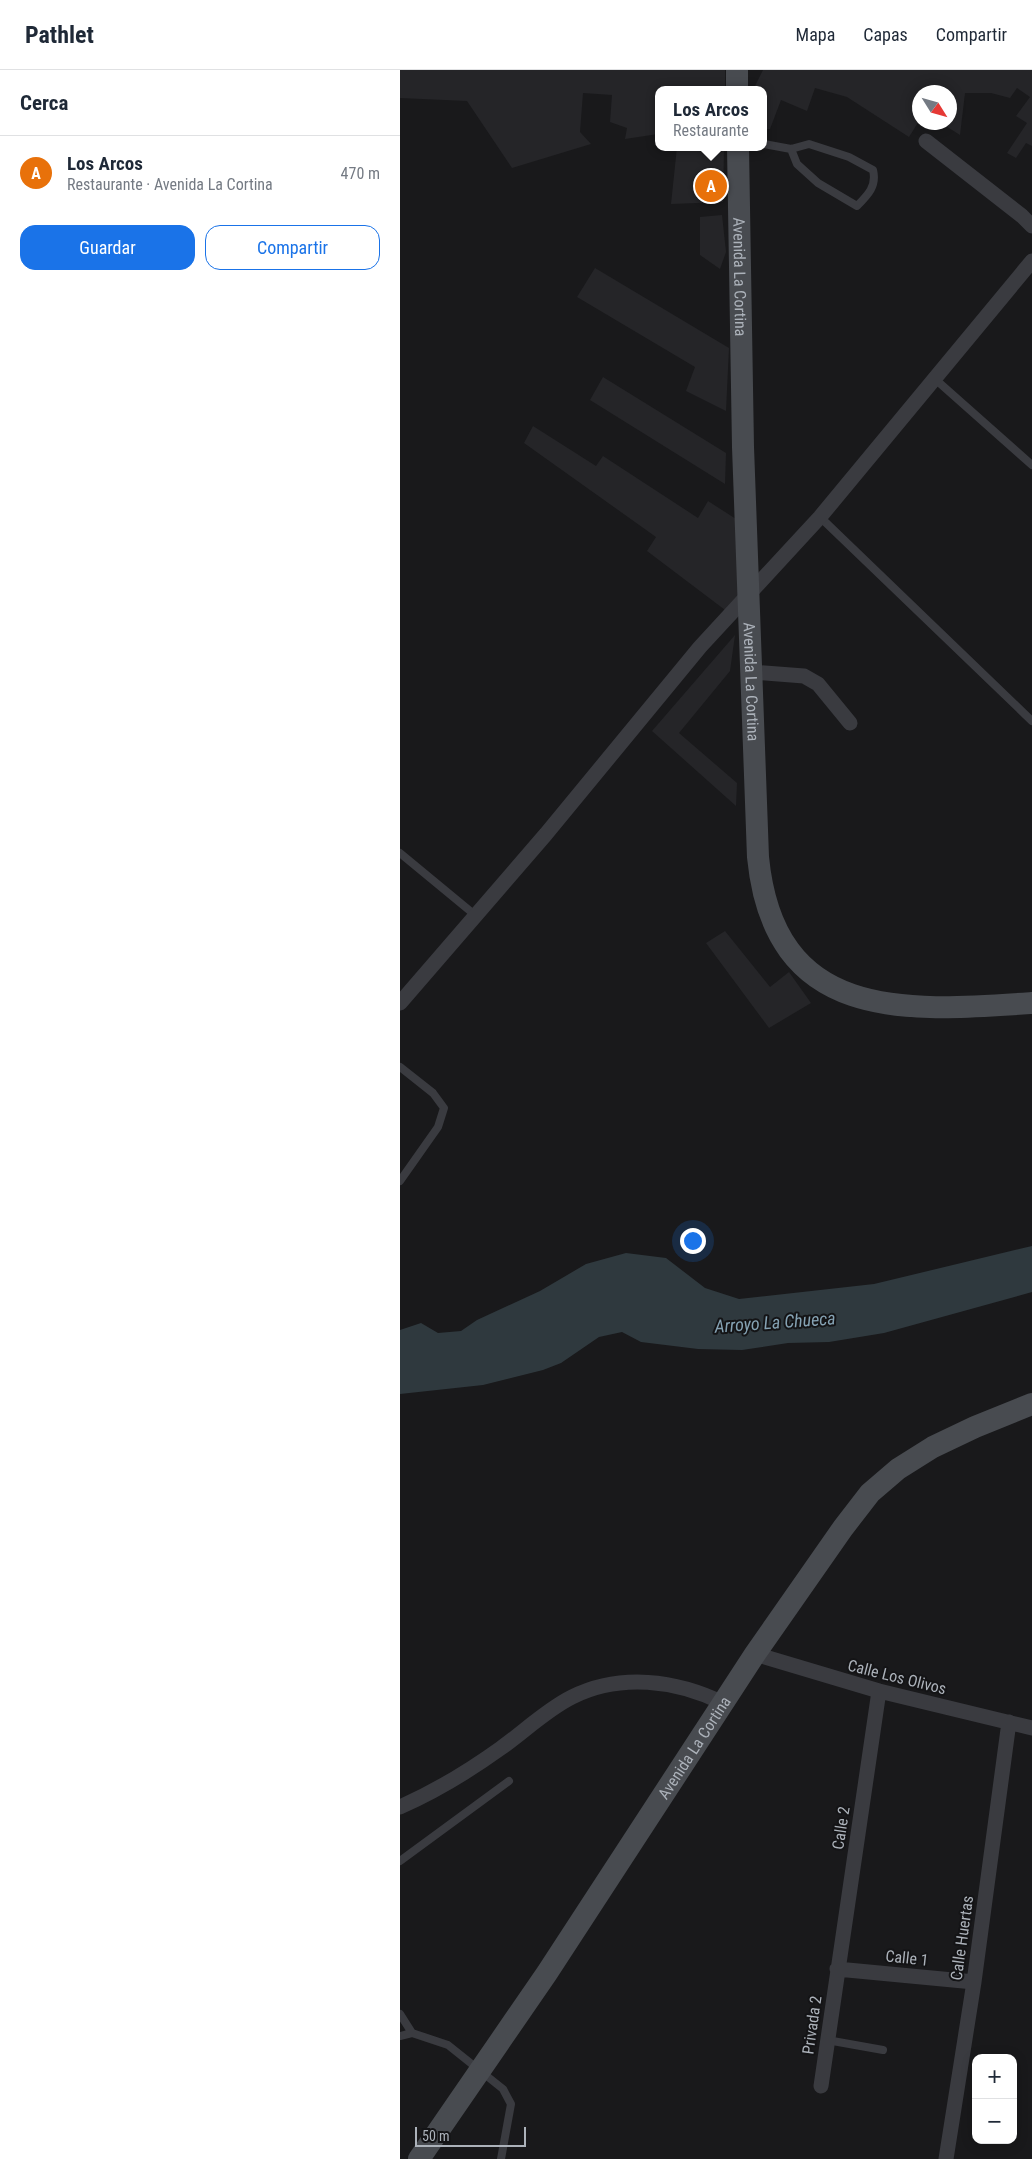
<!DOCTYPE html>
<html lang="es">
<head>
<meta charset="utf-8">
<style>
  :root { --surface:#fff; --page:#f6f6f7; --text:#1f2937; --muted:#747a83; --line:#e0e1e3; --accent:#1a73e8 }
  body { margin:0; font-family:"Roboto Condensed",sans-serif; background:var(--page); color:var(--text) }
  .controls { position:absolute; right:15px; bottom:15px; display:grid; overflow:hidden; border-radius:10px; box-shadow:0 2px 12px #0003 }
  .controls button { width:45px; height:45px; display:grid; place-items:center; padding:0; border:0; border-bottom:1px solid var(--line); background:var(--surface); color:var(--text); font:25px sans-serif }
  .compass { position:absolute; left:512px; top:15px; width:45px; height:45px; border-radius:50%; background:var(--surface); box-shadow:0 2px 12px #0003; rotate:127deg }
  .scale { position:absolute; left:15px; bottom:12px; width:111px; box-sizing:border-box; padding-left:5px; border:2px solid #acb2ba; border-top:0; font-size:14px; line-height:18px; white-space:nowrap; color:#acb2ba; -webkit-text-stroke:4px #141416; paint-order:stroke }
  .you { position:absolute; left:292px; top:1170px; width:18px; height:18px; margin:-12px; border:4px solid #fff; border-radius:50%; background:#1a73e8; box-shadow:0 0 0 8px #1a73e833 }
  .badge { display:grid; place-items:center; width:32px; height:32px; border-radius:50%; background:var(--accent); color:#fff; font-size:16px; font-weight:700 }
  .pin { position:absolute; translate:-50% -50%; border:2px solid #fff; box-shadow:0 1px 5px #0006 }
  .popup { position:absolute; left:255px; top:16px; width:112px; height:65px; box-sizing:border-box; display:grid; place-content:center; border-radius:10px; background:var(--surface); filter:drop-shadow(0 1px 4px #0005); font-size:16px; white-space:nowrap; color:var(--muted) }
  .popup b { font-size:19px; color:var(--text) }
  .popup::after { content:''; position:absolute; left:50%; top:100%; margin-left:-10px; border:10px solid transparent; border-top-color:var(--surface) }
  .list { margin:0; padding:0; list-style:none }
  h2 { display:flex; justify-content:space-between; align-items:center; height:65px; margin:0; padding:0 20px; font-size:21px }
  h2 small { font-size:16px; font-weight:400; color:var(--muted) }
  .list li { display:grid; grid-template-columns:32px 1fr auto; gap:15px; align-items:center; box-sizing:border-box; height:75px; padding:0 20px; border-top:1px solid var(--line) }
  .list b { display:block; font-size:19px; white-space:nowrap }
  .list p { margin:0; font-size:16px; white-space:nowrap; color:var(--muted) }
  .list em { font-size:16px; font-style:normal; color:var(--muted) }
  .actions { display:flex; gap:10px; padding:15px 20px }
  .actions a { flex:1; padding:11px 0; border:1px solid var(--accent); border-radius:15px; text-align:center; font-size:18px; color:var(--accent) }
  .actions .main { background:var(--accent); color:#fff }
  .map { position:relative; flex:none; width:632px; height:2089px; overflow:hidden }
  header { display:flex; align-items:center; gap:30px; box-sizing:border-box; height:70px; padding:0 25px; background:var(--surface); border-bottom:1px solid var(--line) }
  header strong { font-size:24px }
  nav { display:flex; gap:28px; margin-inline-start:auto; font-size:18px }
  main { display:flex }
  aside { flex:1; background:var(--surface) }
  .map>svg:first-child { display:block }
</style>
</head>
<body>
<header>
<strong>Pathlet</strong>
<nav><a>Mapa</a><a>Capas</a><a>Compartir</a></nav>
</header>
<main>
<aside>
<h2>Cerca<small></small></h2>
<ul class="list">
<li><span class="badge" style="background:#e8710a">A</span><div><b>Los Arcos</b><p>Restaurante · Avenida La Cortina</p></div><em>470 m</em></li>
</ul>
<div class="actions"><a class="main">Guardar</a><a>Compartir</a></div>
</aside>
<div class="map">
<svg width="632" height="2089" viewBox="0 0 632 2089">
  <rect width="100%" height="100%" fill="#19191b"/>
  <path fill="#252528" d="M 0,0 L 325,0 L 325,20 L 258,20 L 258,64 L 225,69 L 227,58 L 210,52 L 212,25 L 183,23 L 180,62 L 191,74 L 112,98 L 67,31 L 0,28 Z
    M 363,0 L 632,0 L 632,76 L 626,73 L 616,88 L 607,83 L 627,53 L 616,46 L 630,27 L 617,18 L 610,28 L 591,23 L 565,23 L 560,65 L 541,53 L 550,52 L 550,22 L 520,22 L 519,51 L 509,67 L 447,27 L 415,18 L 407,41 L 381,30 L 370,59 L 364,59 L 364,20 L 353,20 Z
    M 277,77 L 324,77 L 323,132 L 271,134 Z
    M 322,145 L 326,182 L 320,199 L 300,185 L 300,147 Z
    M 195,198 L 329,278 L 326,341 L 286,321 L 295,297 L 177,227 Z
    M 203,307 L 326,383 L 325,414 L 190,330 Z
    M 133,356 L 196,396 L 203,386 L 298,448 L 308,431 L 336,449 L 341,530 L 329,543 L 247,481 L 256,467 L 124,373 Z
    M 335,565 L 330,601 L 279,663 L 337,713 L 336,736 L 252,661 Z
    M 325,861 L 370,917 L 389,902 L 411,933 L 369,958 L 306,873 Z"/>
  <path fill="#2f393e" d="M 632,1176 L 632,1222 L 484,1263 L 429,1272 L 388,1273 L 342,1280 L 298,1279 L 241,1272 L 222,1262 L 199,1267 L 161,1293 L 143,1300 L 83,1315 L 0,1324 L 0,1260 L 21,1253 L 38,1263 L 61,1261 L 77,1250 L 140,1221 L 186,1194 L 226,1183 L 266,1188 L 305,1218 L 339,1229 L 474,1214 Z"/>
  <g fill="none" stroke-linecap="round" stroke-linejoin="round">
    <path stroke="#3a3b40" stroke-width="8" d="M 364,74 L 391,79 L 409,74 L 449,87 L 473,100 C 477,116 468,125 457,136 L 418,113 L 397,94 L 391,79
      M 535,309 L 632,395
      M 420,447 L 632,651
      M 0,783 L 75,845
      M 0,997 L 33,1023 L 44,1038 L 38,1057 L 0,1111
      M 0,1791 L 109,1711
      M 0,1944 L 12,1963
      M 0,1966 L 12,1963 L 48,1975 L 103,2019 L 111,2034 L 101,2089
      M 427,1970 L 483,1980"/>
    <path stroke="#3a3b40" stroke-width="15" d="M 526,71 L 622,146 L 632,156
      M 351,602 L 404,606 L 418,614 L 450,653
      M 0,933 L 146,764 L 300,577 L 420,447 L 632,191
      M 355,1584 L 479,1621 L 632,1658
      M 0,1737 C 36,1721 69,1701 101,1678 C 125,1661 146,1640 172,1627 C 220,1603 276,1610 323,1633
      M 437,1899 L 574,1912
      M 421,2016 L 479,1621
      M 546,2089 L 574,1912 L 609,1652"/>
    <g stroke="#484b50" stroke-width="22">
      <path d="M 337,0 L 337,20"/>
      <path id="s1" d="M 338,77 L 343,377 L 358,787 C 374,952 504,942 632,933"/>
      <path id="s2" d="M 19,2089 L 147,1903 L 355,1584 L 443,1458 L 470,1423 L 498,1399 L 533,1377 L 575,1357 L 632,1334"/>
    </g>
  </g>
  <g text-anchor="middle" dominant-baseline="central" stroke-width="4" stroke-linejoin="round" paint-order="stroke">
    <g font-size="16" fill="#acb2ba" stroke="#141416">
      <text stroke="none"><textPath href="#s1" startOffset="130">Avenida La Cortina</textPath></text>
      <text stroke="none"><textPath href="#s1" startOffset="535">Avenida La Cortina</textPath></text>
      <text transform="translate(497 1607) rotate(14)">Calle Los Olivos</text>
      <text stroke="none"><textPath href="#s2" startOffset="495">Avenida La Cortina</textPath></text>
      <text transform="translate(441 1758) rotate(-81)">Calle 2</text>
      <text transform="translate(562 1868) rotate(-82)">Calle Huertas</text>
      <text transform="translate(507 1888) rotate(6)">Calle 1</text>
      <text transform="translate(412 1955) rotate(-82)">Privada 2</text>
    </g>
    <g font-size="18" font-style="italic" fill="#85a2b3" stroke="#141416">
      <text transform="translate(375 1252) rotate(-4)">Arroyo La Chueca</text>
    </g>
  </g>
</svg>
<div class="controls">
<button>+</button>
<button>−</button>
</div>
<svg class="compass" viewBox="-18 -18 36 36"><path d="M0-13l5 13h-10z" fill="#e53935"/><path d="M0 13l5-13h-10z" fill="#747a83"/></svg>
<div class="scale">50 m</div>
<div class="you"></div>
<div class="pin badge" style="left:311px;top:116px;background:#e8710a">A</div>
<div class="popup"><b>Los Arcos</b>Restaurante</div>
</div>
</main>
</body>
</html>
